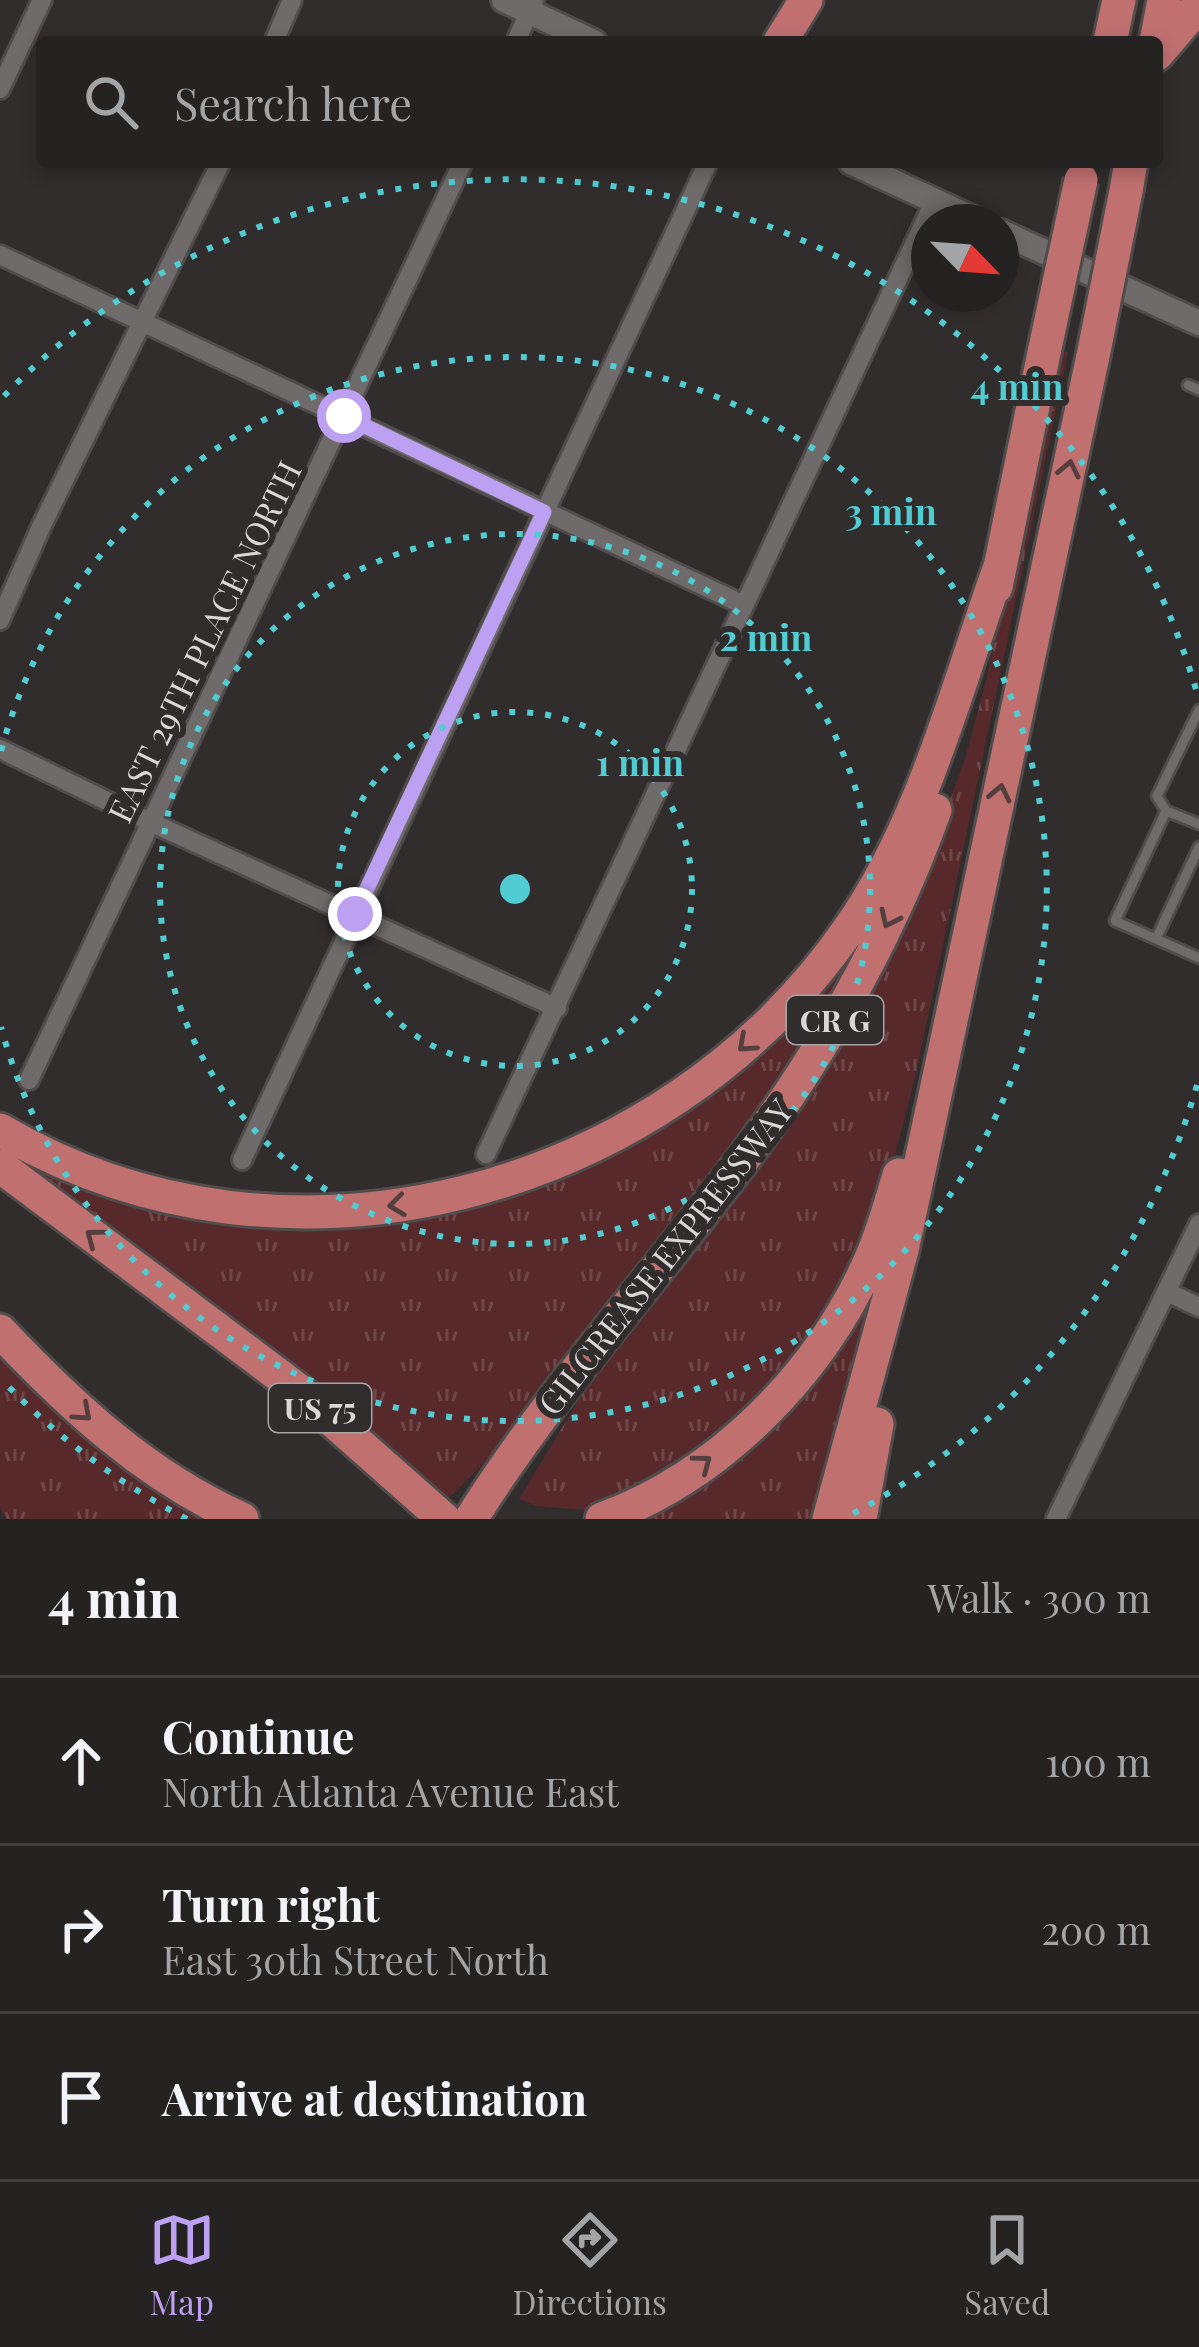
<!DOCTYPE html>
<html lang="en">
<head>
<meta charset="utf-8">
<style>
  :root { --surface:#252222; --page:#312f2f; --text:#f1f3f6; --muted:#a3a4a5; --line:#423f40; --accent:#bca0f2 }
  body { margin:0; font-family:"Playfair Display",serif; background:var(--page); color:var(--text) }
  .compass { position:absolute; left:911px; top:204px; width:108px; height:108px; border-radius:50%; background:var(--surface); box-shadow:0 6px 18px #0003; rotate:115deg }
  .stop { position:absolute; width:36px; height:36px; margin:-27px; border:9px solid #bca0f2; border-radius:50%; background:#fff }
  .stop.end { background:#bca0f2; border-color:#fff; box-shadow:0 3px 12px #0008 }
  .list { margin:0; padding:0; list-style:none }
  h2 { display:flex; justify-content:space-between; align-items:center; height:156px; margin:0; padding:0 48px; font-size:51px }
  h2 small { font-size:39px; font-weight:400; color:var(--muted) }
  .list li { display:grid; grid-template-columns:78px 1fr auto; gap:36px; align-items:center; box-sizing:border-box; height:168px; padding:0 48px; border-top:3px solid var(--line) }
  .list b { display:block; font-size:45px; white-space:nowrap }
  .list p { margin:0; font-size:39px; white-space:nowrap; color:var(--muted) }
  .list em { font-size:39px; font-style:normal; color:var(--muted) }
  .icon { flex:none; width:66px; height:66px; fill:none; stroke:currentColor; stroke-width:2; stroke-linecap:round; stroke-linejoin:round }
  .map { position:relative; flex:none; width:1199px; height:1519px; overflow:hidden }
  .search { position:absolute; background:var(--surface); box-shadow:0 6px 18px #0003; left:36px; right:36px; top:36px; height:132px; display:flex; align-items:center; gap:30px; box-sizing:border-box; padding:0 42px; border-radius:12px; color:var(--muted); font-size:45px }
  .sheet { height:660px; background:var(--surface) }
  nav { display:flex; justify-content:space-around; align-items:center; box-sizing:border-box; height:168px; border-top:3px solid var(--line); background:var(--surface); font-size:33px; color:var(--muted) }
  nav a { display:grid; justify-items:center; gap:6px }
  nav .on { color:var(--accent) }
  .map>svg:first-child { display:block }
</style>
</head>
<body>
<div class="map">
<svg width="1199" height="1519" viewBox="0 0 1199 1519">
  <defs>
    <pattern id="grass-tufts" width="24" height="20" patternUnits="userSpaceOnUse" patternTransform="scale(3)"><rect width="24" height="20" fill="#57292a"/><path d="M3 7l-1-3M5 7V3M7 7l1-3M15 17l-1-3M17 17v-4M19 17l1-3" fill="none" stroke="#6f4748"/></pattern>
  </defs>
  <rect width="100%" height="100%" fill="#312d2d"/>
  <path fill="url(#grass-tufts)" d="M 1057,351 L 1068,352 L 915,1078 L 882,1205 L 854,1274 L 776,1387 L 667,1474 L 583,1510 L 537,1506 L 519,1499 L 586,1388 L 636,1319 L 923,875 L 965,759 L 986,681 Z
    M 866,934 C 763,1127 615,1292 483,1464 L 448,1499 L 320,1387 L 3,1149 L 279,1219 L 570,1166 Z
    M 886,1245 L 818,1519 L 634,1519 L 683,1493 Z
    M 0,1346 L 103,1452 L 209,1519 L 7,1519 L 0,1508 Z"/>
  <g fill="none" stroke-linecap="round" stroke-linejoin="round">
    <g stroke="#4f4c4b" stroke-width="15">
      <path id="lane" d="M 1188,385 L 1199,390
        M 1166,811 L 1157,796 L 1199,710
        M 1199,824 L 1166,811 L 1115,921 L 1199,958
        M 1156,939 L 1199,847"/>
    </g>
    <g stroke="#4f4c4b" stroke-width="24">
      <path id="street" d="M 274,42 L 292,0
        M 516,42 L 534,0
        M 0,89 L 42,0
        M 0,255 L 744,605
        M 0,620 L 41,527 L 221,162
        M 0,749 L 150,822 L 557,1008
        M 29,1080 L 463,162
        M 486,1154 L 935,200
        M 242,1160 L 708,162
        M 1167,1292 L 1199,1307
        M 1056,1519 L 1199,1224"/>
    </g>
    <g stroke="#4f4c4b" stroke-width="30">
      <path id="secondary" d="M 504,0 L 594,42
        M 851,162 L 980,222
        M 1001,232 L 1199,323"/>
    </g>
    <g stroke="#4f4c4b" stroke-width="39">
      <path id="highway" d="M 780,42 L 806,0
        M 1110,42 L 1119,0
        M 1156,42 L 1164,0
        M 1157,54 L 1199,5
        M 1126,191 L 1131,162
        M 996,587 L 1045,348
        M 0,1130 C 286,1298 664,1196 849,929 C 923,823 956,689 999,569
        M 0,1166 L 297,1389 L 444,1519
        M 0,1331 C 71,1406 146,1476 242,1519
        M 471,1519 C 570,1361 703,1228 804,1072 C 857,990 902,902 935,810
        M 602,1519 C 719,1476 818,1376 869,1263 C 882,1235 890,1205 899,1175
        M 829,1519 L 902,1250 L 1093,356
        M 860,1519 L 877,1424"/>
    </g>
    <use href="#lane" stroke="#6f6b6a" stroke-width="9"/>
    <use href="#street" stroke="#6f6b6a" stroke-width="18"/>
    <use href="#secondary" stroke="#6f6b6a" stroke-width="24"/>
    <use href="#highway" stroke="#c17070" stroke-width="33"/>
    <g stroke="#4f4c4b" stroke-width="39" stroke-linecap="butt">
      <path id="highway-bridge" d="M 1045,348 L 1081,180
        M 1093,356 L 1126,191"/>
    </g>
    <use href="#highway-bridge" stroke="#c17070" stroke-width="33"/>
  </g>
  <defs><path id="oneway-chevron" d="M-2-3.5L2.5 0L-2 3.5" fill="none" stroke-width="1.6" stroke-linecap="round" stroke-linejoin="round" transform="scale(3)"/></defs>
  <g stroke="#553e3e">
    <use href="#oneway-chevron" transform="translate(1069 469) rotate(-78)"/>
    <use href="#oneway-chevron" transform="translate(1000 793) rotate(-78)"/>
    <use href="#oneway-chevron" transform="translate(889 919) rotate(115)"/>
    <use href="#oneway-chevron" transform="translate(746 1044) rotate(138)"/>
    <use href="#oneway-chevron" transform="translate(397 1205) rotate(173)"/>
    <use href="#oneway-chevron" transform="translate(94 1237) rotate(-143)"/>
    <use href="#oneway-chevron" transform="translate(83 1413) rotate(42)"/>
    <use href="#oneway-chevron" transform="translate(703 1463) rotate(-37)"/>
  </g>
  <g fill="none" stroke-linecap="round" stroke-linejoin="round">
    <path stroke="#bca0f2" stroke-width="15" d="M 344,416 L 544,512 L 355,914"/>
  </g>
  <g fill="none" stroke="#51ccd2" stroke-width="6" stroke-dasharray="6 12">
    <circle cx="515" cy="889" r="177"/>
    <circle cx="515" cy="889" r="355"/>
    <path d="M1 751A532 532 0 1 1 1 1027"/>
    <path d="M1197 1085A710 710 0 0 1 843 1519M187 1519A710 710 0 0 1 4 1382M4 396A710 710 0 0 1 1197 693"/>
  </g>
  <g text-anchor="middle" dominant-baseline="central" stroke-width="12" stroke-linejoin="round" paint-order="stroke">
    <g fill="#312d2d" stroke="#a7a4a4" stroke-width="3">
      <rect x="787" y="996" width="96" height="48" rx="9"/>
      <rect x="269" y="1384" width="102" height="48" rx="9"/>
    </g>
    <g font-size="30" font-weight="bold" fill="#d9d7d7">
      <text x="835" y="1020">CR G</text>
      <text x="320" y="1408">US 75</text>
    </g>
    <g font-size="33" fill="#d9d7d7" stroke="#312d2d">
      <text transform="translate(203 641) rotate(-64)">EAST 29TH PLACE NORTH</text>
      <text transform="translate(664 1256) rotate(-52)">GILCREASE EXPRESSWAY</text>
    </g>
  </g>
  <circle cx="515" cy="889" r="18" fill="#51ccd2" stroke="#312d2d" stroke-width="6"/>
  <g font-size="36" text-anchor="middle" font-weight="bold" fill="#51ccd2" stroke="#312d2d" stroke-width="12" stroke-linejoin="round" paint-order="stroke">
    <text x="1017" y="400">4 min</text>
    <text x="891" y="525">3 min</text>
    <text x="766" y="651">2 min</text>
    <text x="640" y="776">1 min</text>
  </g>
</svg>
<svg class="compass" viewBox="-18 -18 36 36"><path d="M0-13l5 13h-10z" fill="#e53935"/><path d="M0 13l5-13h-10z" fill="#a3a4a5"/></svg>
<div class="stop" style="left:344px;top:416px"></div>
<div class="stop end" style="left:355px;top:914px"></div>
<div class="search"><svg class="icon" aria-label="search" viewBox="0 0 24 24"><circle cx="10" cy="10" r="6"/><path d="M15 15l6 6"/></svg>Search here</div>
</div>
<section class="sheet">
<h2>4 min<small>Walk · 300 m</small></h2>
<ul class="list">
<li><svg class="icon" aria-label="ahead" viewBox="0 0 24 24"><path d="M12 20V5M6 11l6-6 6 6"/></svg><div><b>Continue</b><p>North Atlanta Avenue East</p></div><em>100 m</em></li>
<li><svg class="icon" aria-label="right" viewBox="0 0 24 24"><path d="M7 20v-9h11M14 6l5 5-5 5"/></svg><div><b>Turn right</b><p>East 30th Street North</p></div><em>200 m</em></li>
<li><svg class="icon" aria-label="arrive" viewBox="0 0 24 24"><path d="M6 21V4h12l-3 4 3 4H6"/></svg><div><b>Arrive at destination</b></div></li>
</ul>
</section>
<nav>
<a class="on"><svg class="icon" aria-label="map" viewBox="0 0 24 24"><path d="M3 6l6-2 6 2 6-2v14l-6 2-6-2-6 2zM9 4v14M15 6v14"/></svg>Map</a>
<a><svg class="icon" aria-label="directions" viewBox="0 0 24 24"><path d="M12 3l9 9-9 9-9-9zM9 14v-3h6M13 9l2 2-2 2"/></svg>Directions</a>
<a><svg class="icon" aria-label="saved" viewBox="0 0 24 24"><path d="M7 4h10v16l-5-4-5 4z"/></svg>Saved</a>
</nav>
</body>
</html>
